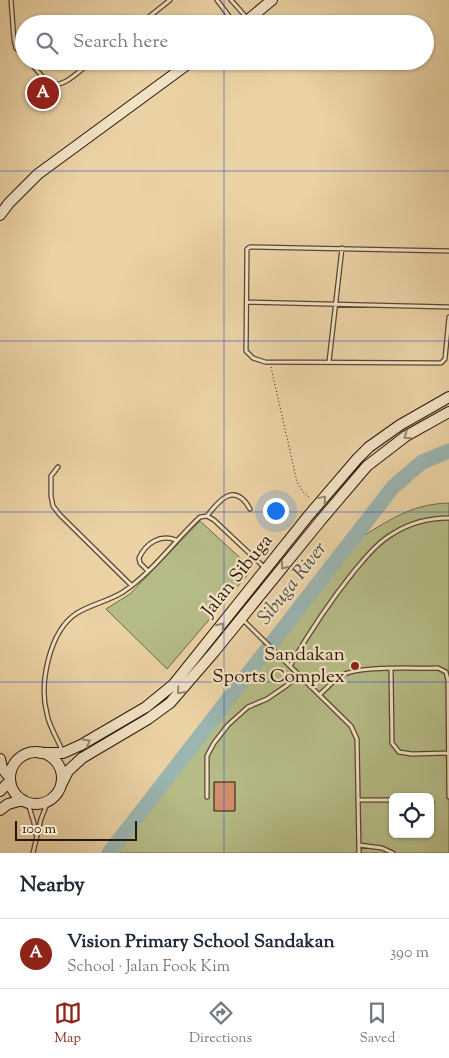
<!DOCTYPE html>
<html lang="en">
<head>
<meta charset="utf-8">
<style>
  :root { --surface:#fff; --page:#f6f6f7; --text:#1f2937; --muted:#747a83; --line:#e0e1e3; --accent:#8f2418 }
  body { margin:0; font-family:"Sorts Mill Goudy",serif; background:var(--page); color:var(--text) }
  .controls { position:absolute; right:15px; bottom:15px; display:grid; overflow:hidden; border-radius:8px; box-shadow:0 1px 4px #0004 }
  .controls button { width:45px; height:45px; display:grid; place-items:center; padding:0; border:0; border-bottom:1px solid var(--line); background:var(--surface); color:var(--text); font:25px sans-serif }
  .scale { position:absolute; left:15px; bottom:12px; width:122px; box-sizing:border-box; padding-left:5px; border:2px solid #28160a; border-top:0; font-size:14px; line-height:18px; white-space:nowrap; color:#28160a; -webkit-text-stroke:4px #f2e2c4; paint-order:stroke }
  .you { position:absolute; left:275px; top:510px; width:18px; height:18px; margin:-12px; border:4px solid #fff; border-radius:50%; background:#1a73e8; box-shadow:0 0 0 8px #1a73e833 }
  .badge { display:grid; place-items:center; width:32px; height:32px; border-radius:50%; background:var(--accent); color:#fff; font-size:16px; font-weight:700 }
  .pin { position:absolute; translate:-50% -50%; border:2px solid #fff; box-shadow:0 1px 5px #0006 }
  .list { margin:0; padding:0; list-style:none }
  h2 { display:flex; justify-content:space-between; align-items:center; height:65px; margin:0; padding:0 20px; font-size:21px }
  h2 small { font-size:16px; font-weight:400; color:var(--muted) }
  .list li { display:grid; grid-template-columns:32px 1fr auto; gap:15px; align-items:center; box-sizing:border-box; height:70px; padding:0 20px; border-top:1px solid var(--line) }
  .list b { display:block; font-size:19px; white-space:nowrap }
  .list p { margin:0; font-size:16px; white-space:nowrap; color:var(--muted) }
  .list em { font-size:16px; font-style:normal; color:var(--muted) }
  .icon { flex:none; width:28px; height:28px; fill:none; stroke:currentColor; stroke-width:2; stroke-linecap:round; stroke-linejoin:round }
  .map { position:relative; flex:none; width:449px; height:853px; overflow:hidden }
  .search { position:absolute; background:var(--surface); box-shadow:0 1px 4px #0004; left:15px; right:15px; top:15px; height:55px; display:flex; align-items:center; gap:12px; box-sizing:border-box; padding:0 18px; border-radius:28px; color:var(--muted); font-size:19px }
  .sheet { height:135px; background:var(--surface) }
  nav { display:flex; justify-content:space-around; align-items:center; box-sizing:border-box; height:70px; border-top:1px solid var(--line); background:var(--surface); font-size:14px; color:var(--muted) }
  nav a { display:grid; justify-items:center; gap:2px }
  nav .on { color:var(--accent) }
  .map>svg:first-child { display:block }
</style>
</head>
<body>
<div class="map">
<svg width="449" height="853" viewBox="0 0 449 853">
  <rect width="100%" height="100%" fill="#ebd2a5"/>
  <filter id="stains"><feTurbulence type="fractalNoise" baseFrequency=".004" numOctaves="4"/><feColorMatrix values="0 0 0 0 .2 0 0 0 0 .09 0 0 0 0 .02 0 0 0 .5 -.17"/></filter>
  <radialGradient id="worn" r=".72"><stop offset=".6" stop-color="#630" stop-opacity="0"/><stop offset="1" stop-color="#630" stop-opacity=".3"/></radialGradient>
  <path fill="#b6bc87" stroke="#6f6948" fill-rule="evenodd" d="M 449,503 L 449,853 L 116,853 L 363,536 C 393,518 413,504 449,503 ZM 393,797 L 430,797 L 430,834 L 393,834 Z
    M 200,521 L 249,566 L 246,570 L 249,573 L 167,669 L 106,609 L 130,594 Z"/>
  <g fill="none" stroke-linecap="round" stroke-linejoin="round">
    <path stroke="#9bb5b0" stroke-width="15" d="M 109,853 L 393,487 L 422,462 L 449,451"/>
  </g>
  <path fill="#d08f6b" stroke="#28160a" d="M 214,782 L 235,782 L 235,811 L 214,811 Z"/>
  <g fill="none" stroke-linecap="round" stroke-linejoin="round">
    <g stroke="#594531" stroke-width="5.5">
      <path id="lane" d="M 11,0 L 14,40 L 16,48 L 24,56
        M 217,0 L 235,24
        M 231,0 L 247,18
        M 140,24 L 170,0
        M 29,61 C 35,68 41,76 48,82 C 61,92 81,69 92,61
        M 449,251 L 250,247 L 247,249 L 246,351 L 253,358 L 265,362 L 441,363 L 445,359 L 449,317
        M 247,302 L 449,307
        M 329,362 L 342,248
        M 58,467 L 51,476 L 51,496 L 53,506 L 60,515 L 131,585
        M 207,516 C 220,499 235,482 250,509
        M 148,571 L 140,563 L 139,558 C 146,543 160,534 176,540
        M 243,620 L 351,726 L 357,739 L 359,853
        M 290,666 C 310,631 330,601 355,570 C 367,556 378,542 394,533 C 410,523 430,518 449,518
        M 391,669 L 392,743 L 399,752 L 412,754 L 449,753
        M 319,695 C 326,689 333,681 340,676 C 359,665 415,669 438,668 L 446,672 L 448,680 L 449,797
        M 62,750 C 57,738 49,726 47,714 C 39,684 49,631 77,613 C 92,604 109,601 123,592 C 153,572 174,541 200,517 L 207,516 L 214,520 L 264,567
        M 207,797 L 207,756 L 214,743 L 228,725 L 248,707 L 267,699 L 286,686 L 299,675
        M 358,800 L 393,800
        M 430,801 L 432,802
        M 28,803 L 34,823 L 36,835
        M 359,845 L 382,848 L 393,853
        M 33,853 L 41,819 L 48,801"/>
    </g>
    <g stroke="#28160a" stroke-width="12">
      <path id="secondary" d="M 243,24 L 272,0
        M 0,215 L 9,203 L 38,174 L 192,61
        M10 778a26 26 0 1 1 52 0a26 26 0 1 1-52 0Z
        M 40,753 L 63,753 L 81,745 L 146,707 L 173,685 L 309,515 L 357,459 L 369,447 L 400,425 L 449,397
        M 0,759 L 2,768 L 10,778
        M 61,785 L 68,771 L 82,758 L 148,719 L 170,703 L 214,652 L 321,520 L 367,466 L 406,436 L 449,412
        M 0,791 L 10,781
        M 0,810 L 8,804 L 23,800"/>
    </g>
    <path stroke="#28160a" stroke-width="1" stroke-dasharray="1 2.5" stroke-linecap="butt" d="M 271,367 L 297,482 L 303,492 L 310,498"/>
    <use href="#lane" stroke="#f2e2c4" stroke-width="3"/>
    <use href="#secondary" stroke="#f2e2c4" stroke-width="10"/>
  </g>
  <defs><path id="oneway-chevron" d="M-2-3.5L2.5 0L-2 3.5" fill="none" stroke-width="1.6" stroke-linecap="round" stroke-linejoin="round" transform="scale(1.25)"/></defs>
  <g stroke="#978670">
    <use href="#oneway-chevron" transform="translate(407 436) rotate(146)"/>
    <use href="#oneway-chevron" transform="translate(323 499) rotate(-50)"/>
    <use href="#oneway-chevron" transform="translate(284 566) rotate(129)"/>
    <use href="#oneway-chevron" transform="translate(221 626) rotate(-51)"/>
    <use href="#oneway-chevron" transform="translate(180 691) rotate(131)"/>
    <use href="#oneway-chevron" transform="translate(87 742) rotate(-30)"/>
  </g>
  <path fill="none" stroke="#1d4ed8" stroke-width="1" stroke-opacity="0.55" d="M 224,0 L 224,24M 224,61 L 224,853M 0,171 L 449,171M 0,341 L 449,341M 0,512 L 449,512M 0,682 L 449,682"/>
  <circle fill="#8f2418" stroke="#f2e2c4" stroke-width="2" cx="355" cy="666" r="5"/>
  <g text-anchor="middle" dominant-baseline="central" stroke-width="4.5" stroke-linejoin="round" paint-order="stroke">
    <g font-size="19" fill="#28160a" stroke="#f2e2c4">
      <text transform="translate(238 576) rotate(-51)">Jalan Sibuga</text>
    </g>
    <g font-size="19" fill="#28160a" stroke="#f2e2c4" text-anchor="end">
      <text x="345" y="655">Sandakan<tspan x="345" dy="22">Sports Complex</tspan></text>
    </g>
    <g font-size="20" font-style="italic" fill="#504e44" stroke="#f2e2c4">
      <text transform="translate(293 584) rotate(-52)">Sibuga River</text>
    </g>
  </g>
  <rect width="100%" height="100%" filter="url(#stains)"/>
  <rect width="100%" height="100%" fill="url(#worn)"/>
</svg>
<div class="controls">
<button><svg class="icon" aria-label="locate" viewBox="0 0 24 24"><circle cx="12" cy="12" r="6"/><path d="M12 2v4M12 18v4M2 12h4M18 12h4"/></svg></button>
</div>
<div class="scale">100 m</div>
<div class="you"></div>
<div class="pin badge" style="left:43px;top:93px">A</div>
<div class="search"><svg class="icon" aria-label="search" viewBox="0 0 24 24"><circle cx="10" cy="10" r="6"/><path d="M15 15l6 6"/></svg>Search here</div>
</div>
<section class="sheet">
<h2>Nearby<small></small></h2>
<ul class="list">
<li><span class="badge">A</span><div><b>Vision Primary School Sandakan</b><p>School · Jalan Fook Kim</p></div><em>390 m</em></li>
</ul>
</section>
<nav>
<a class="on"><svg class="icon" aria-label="map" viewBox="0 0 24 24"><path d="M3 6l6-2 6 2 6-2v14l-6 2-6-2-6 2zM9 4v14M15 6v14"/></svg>Map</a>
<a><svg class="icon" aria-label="directions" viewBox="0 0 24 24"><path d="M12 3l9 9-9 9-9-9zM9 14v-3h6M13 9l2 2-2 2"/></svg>Directions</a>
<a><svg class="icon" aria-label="saved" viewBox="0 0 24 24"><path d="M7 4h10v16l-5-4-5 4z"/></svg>Saved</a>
</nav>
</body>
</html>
